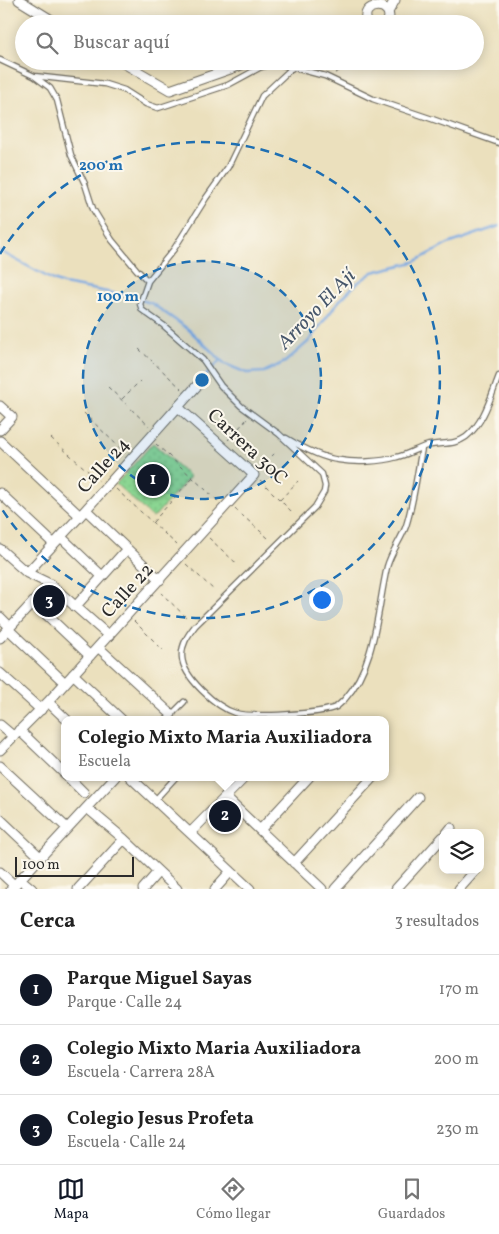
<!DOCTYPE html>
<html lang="es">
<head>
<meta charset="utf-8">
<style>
  :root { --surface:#fff; --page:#f2f2f2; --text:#222; --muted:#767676; --line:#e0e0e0; --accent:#111827 }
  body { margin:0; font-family:Vollkorn,serif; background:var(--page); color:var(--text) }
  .controls { position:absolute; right:15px; bottom:15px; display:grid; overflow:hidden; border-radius:10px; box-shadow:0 2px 12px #0003 }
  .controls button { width:45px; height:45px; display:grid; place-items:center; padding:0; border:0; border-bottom:1px solid var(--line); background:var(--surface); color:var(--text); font:25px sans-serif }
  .scale { position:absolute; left:15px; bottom:12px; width:119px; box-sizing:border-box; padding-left:5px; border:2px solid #2b2b2b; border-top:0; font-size:14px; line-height:18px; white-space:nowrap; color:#2b2b2b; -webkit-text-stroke:4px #fbf7ec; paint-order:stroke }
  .you { position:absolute; left:321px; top:599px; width:18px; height:18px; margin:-12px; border:4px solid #fff; border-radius:50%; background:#1a73e8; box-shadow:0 0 0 8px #1a73e833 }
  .badge { display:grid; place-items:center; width:32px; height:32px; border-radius:50%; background:var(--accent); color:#fff; font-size:16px; font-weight:700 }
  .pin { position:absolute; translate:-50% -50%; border:2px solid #fff; box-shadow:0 1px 5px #0006 }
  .popup { position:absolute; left:61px; top:716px; width:328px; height:65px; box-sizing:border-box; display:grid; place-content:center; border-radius:10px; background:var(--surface); filter:drop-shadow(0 1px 4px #0005); font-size:16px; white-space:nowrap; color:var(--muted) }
  .popup b { font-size:19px; color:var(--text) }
  .popup::after { content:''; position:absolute; left:50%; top:100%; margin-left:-10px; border:10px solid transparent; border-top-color:var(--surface) }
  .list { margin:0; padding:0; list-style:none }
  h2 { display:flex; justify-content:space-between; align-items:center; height:65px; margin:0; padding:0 20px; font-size:21px }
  h2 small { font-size:16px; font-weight:400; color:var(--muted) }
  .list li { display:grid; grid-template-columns:32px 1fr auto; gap:15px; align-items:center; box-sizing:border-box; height:70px; padding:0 20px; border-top:1px solid var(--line) }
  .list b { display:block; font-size:19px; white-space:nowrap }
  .list p { margin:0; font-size:16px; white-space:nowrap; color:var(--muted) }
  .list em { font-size:16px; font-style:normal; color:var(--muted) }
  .icon { flex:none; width:28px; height:28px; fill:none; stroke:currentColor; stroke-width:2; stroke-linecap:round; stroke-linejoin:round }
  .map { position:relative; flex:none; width:499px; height:889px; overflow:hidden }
  .search { position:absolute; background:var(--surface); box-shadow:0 2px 12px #0003; left:15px; right:15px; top:15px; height:55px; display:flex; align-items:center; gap:12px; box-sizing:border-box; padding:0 18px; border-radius:28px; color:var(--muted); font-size:19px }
  .sheet { height:275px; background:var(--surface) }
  nav { display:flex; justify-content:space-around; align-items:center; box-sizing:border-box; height:70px; border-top:1px solid var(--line); background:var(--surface); font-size:14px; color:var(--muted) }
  nav a { display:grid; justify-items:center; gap:2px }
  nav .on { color:var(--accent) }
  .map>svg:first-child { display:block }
</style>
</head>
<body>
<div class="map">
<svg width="499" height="889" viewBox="0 0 499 889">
  <defs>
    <pattern id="park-dots" width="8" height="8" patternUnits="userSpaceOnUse" patternTransform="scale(1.25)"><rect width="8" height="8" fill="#8bd692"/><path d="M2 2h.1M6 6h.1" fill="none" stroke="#78b87e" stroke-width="1.8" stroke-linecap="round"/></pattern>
  </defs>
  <rect width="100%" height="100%" fill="#fbf7ec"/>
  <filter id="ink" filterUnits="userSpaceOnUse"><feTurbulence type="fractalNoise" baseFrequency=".02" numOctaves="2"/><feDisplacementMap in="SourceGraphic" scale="10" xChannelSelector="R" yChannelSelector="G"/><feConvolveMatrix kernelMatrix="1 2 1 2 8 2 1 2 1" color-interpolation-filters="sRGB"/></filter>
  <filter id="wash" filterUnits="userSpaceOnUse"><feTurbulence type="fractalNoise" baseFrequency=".0096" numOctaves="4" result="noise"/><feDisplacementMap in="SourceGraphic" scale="20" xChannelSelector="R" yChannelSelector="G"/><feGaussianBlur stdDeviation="1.12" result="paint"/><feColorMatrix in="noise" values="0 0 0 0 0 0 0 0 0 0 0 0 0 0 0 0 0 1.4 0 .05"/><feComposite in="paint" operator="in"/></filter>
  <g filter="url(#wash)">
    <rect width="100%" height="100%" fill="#ebe0bd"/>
    <path fill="url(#park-dots)" stroke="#5b805e" d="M 153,443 L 190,477 L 153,518 L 116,484 Z"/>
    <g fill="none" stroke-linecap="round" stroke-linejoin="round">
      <path stroke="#77a7e2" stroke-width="2.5" d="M 0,251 L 51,279 L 63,284 L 124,295 L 151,303 L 188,329 L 225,364 L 247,373 L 264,372 L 285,362 L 308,342 L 339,301 L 356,284 L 373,272 L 414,262 L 448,244 L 499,226
        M 204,378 L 220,360"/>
    </g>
  </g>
  <g filter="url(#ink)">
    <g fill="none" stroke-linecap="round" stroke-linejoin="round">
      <g stroke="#6e6a5e" stroke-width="7">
        <path id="service" d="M 0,60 L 34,76 L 50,88 L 57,100 L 71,155 L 85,184 L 93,209 L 112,240 L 137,270 L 148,281
          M 34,76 L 105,84 L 124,90 L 146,104 L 158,108 L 228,85 L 261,67 L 276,63 L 325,76 L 373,99 L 432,119 L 499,143
          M 278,433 L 322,474 L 325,486 L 324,492 L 315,507 L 195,626 C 188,635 181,645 182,657 C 183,677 216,707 235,713 C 251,718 321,714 336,707 C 339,705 342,702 345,699 C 376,664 377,611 387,567 C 391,552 401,540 406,526 C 414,501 417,473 422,448
          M 279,434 L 241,406 L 221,386 L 203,360 L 163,325 L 142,310 L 140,304 L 148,281 L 174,249 L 206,198 L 228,167 L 262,96 L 293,67
          M 286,438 C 301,447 322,458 339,460 C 356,463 380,462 397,457 C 407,455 416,449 426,446 C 439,442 454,446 466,437 C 484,423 491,396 499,376
          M 166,720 L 184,702
          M 155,800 L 176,777"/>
      </g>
      <g stroke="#6e6a5e" stroke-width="11">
        <path id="minor" d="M 19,0 L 58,24
          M 388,12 L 395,0
          M 368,24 C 356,1 398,0 387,24
          M 120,61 L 170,90 L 253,61
          M 0,406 L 12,417 L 0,430
          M 0,441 L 80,516
          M 0,493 L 54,544
          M 86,510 L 160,580
          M 61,537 L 102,576
          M 0,549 L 27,573 L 50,584 L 109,636
          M 27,573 L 80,516 L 203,379
          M 33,602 L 90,656
          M 75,607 L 127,549
          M 0,617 L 10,627
          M 8,629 L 65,683
          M 0,638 L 50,584
          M 98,647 L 171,714
          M 0,673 L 41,710
          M 73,674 L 122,720
          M 48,702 L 67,720
          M 0,725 L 13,736
          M 19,730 L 65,774
          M 0,750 L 48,702 L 254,475 L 178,407
          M 0,766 L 67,828
          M 68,777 L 84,793
          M 130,777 L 250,889
          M 225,797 L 322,889
          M 87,808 L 124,839 L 177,889
          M 0,819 L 40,857
          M 260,830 L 309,777
          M 190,833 L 245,777
          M 447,833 L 451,828
          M 294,863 L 373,777
          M 0,872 L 14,885
          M 20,879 L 32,889
          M 11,889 L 115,777
          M 78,889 L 124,839
          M 143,889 L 158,872
          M 215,889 L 231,871
          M 335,889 L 418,797
          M 396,889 L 443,837
          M 459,889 L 476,870"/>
      </g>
      <path stroke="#6e6a5e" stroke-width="1" stroke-dasharray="4 4" stroke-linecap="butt" d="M 335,73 L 364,61
        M 139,349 L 182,389
        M 108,387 L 149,426
        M 122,399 L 140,381
        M 84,413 L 125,453
        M 51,438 L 99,481
        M 228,440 L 247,419
        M 156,444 L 219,502
        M 260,468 L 277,451
        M 260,480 L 293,513
        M 116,489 L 177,545
        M 280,500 L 298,481
        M 235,509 L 268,538
        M 153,522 L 192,478
        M 209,538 L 236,563
        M 186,564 L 215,591
        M 160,592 L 188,619
        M 134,621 L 163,650"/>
      <use href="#service" stroke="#fff" stroke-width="4.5"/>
      <use href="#minor" stroke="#fff" stroke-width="9"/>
    </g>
  </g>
  <circle cx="202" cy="380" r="119" fill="#1f6fb2" fill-opacity=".12"/>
  <g fill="none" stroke="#1f6fb2" stroke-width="2.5" stroke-dasharray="9 6">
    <circle cx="202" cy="380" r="119"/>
    <path d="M0 254A238 238 0 1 1 0 506"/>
  </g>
  <g text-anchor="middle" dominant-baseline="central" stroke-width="4" stroke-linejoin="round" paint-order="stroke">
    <g font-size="19" fill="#2b2b2b" stroke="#fbf7ec">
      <text transform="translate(247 447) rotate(43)">Carrera 30C</text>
      <text transform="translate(104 466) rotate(-48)">Calle 24</text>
      <text transform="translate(128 591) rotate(-47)">Calle 22</text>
    </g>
    <g font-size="20" font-style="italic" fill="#46566b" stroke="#fbf7ec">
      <text transform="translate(317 310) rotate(-46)">Arroyo El Ají</text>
    </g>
  </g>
  <circle cx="202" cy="380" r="8" fill="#1f6fb2" stroke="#fbf7ec" stroke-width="2.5"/>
  <g font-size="15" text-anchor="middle" font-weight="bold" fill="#1f6fb2" stroke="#fbf7ec" stroke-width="4" stroke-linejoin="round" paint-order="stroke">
    <text x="101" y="170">200 m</text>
    <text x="118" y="301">100 m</text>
  </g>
</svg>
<div class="controls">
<button><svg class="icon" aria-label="layers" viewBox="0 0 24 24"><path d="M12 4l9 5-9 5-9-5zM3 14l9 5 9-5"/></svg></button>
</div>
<div class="scale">100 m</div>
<div class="you"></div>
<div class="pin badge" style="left:153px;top:480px">1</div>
<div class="pin badge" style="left:225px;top:816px">2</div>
<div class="popup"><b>Colegio Mixto Maria Auxiliadora</b>Escuela</div>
<div class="pin badge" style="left:49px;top:601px">3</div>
<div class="search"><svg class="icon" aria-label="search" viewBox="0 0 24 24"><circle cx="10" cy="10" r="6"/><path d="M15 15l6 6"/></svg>Buscar aquí</div>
</div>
<section class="sheet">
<h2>Cerca<small>3 resultados</small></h2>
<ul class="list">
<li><span class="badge">1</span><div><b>Parque Miguel Sayas</b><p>Parque · Calle 24</p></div><em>170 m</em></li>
<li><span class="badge">2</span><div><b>Colegio Mixto Maria Auxiliadora</b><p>Escuela · Carrera 28A</p></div><em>200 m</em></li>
<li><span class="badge">3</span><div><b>Colegio Jesus Profeta</b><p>Escuela · Calle 24</p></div><em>230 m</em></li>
</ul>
</section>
<nav>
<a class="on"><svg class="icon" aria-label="map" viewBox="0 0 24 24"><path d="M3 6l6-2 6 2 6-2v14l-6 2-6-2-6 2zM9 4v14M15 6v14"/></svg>Mapa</a>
<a><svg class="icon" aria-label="directions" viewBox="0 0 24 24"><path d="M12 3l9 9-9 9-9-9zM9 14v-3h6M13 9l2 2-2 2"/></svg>Cómo llegar</a>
<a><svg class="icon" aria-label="saved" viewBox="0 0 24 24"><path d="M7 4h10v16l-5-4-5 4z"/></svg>Guardados</a>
</nav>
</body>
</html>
